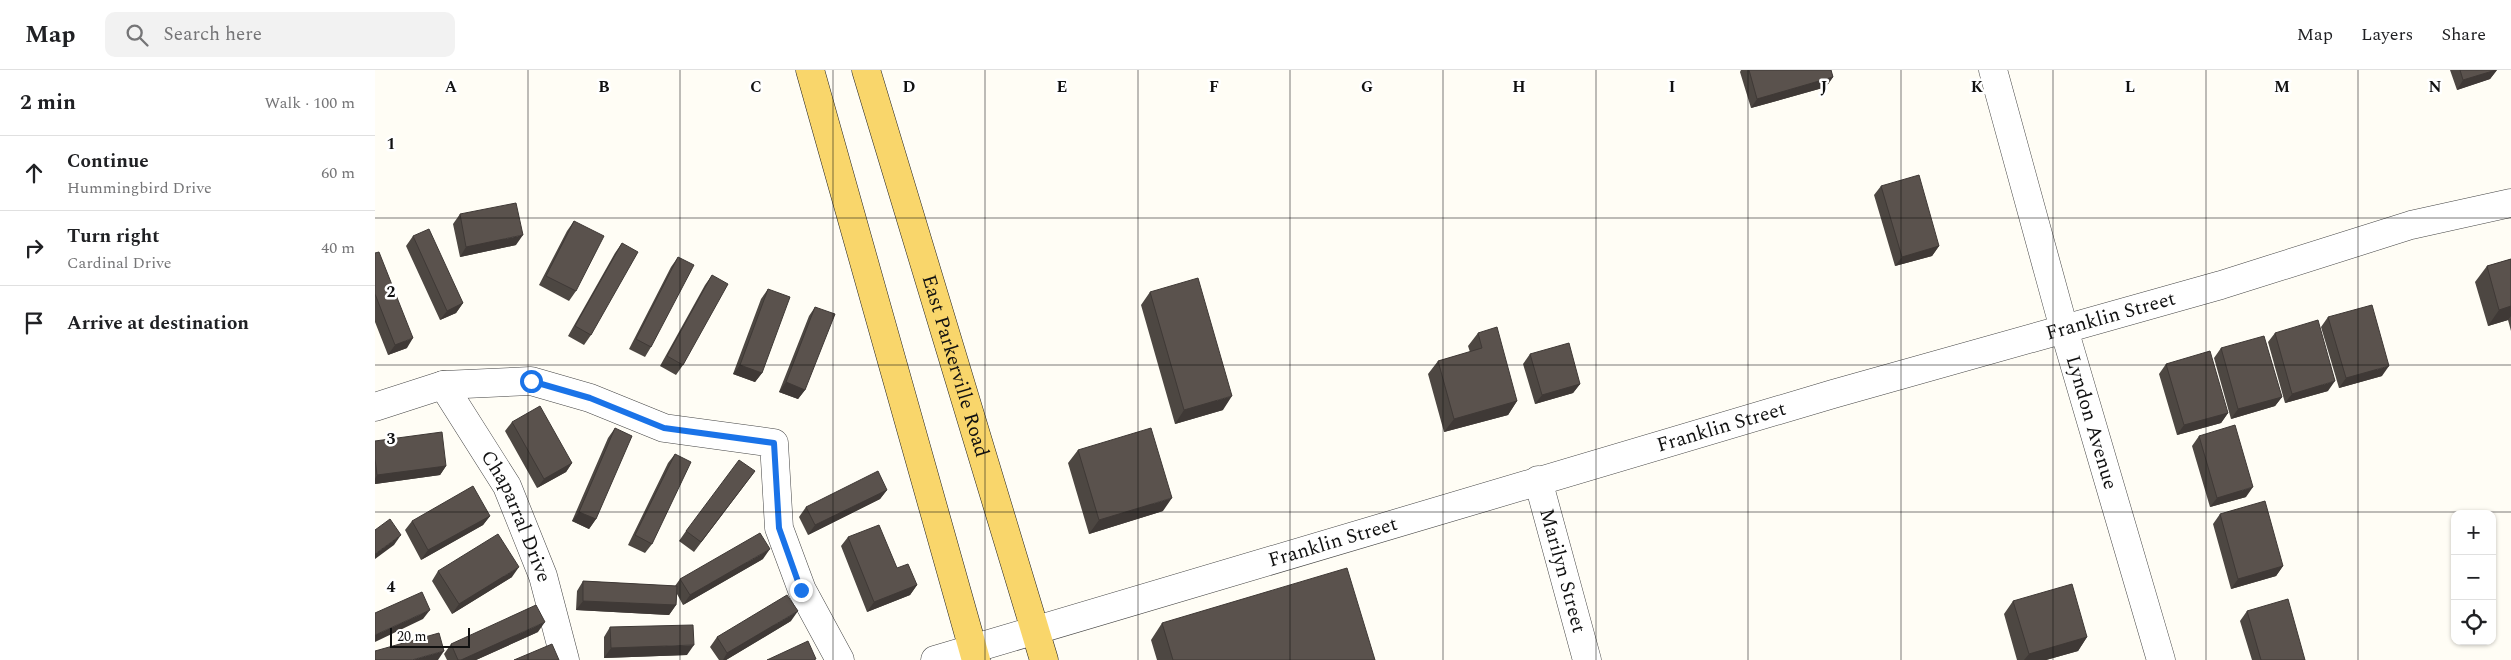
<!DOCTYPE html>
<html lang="en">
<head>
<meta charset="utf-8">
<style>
  :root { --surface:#fff; --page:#f2f2f2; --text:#202124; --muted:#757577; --line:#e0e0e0 }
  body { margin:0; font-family:Spectral,serif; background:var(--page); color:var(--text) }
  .controls { position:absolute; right:15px; bottom:15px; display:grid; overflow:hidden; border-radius:10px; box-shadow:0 1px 4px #0004 }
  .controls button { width:45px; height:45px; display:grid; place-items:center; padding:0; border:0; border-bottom:1px solid var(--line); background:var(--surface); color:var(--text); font:25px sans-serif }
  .scale { position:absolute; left:15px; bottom:12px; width:80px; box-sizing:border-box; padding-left:5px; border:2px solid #111; border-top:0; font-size:14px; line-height:18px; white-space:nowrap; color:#111; -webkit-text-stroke:4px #fff; paint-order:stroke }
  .stop { position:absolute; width:15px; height:15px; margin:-11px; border:4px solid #1a73e8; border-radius:50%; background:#fff }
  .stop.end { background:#1a73e8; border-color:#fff; box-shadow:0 1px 5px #0008 }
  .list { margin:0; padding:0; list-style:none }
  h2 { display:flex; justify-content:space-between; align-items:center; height:65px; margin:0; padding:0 20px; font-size:21px }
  h2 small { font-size:16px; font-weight:400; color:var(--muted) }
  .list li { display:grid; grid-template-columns:32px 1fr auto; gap:15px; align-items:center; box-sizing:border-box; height:75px; padding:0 20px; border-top:1px solid var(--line) }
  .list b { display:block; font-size:19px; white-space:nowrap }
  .list p { margin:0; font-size:16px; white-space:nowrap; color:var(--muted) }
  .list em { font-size:16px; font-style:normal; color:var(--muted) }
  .icon { flex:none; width:28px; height:28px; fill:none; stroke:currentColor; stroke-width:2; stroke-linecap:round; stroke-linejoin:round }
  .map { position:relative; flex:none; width:2136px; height:590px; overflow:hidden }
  header { display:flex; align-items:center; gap:30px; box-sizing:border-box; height:70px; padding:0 25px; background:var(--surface); border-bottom:1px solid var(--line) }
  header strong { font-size:24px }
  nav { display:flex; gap:28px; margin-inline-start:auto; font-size:18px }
  .search { width:350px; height:45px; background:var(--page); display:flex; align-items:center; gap:12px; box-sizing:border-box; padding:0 18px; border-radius:10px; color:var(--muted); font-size:19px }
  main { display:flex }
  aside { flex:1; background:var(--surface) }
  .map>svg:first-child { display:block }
</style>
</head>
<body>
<header>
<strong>Map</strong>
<div class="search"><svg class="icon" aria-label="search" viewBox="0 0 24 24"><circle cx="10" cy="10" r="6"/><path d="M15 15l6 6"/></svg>Search here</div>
<nav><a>Map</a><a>Layers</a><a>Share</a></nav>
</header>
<main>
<aside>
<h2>2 min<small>Walk · 100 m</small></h2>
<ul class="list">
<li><svg class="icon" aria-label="ahead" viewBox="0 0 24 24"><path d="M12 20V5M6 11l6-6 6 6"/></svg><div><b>Continue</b><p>Hummingbird Drive</p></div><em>60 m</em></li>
<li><svg class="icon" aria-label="right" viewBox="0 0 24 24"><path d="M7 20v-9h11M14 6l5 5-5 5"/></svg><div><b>Turn right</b><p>Cardinal Drive</p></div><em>40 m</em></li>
<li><svg class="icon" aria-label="arrive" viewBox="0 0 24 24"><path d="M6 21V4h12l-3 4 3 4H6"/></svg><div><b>Arrive at destination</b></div></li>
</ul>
</aside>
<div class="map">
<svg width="2136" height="590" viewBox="0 0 2136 590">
  <rect width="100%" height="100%" fill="#fffdf5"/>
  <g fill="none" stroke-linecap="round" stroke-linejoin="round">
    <g stroke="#444" stroke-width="29">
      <g id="minor">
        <path id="s1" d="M 1618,0 L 1689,259 L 1786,590"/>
        <path id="s2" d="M 68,315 L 132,416 L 168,506 L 190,590"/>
        <path d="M 0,337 L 68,315 L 156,311 L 215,328 L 289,358 L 399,373 L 404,458 L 427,520 L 465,590"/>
        <path id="s3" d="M 1163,410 L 1212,590"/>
        <path id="s4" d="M 560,590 L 1458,324 L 1846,215 L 2036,155 L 2136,133"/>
      </g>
    </g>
    <g stroke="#222" stroke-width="29">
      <g id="major">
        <path d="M 435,0 L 601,590"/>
        <path id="s5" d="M 491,0 L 669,590"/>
      </g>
    </g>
    <use href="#minor" stroke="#fff" stroke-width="28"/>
    <use href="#major" stroke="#f9d66b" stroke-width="28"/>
  </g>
  <path fill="#4d4742" d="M 1366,0 L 1456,0 L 1458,7 L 1451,17 L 1376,38 L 1365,2 Z
    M 2075,0 L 2122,0 L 2115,9 L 2082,20 Z
    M 1506,116 L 1564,176 L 1557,186 L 1520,196 L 1499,125 Z
    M 85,144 L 141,175 L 85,187 L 78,154 Z
    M 199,151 L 201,221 L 194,231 L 164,215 L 192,161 Z
    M 38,166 L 88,233 L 81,243 L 65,250 L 31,176 Z
    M 247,173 L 216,265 L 209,275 L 193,266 L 240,183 Z
    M 0,183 L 32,278 L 13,285 L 0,252 Z
    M 303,187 L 276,277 L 270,287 L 254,279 L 296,197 Z
    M 2136,189 L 2136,261 L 2133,250 L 2113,256 L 2100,212 L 2112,196 Z
    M 337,205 L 308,295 L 301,305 L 285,296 L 330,215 Z
    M 393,219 L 387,303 L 380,312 L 358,304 L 386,229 Z
    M 775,222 L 848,340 L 800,354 L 766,235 Z
    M 440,237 L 430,320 L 423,329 L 404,322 L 434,246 Z
    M 1953,247 L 2007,306 L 1964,318 L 1946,257 Z
    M 1103,263 L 1142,331 L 1133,345 L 1069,362 L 1053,304 L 1063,291 L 1095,282 L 1093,276 Z
    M 1900,263 L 1953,321 L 1910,333 L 1893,272 Z
    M 1846,278 L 1907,327 L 1900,336 L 1856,349 L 1839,288 Z
    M 1155,284 L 1205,314 L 1198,323 L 1160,334 L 1148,294 Z
    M 1791,294 L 1853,343 L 1846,353 L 1802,365 L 1784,304 Z
    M 137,352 L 197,393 L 191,402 L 162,418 L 130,361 Z
    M 240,358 L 221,449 L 214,459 L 197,451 L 233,368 Z
    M 1824,366 L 1871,427 L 1835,437 L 1817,376 Z
    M 0,371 L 71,396 L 65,405 L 0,414 Z
    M 703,380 L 788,441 L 714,464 L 693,393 Z
    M 300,384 L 277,474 L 270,483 L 253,475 L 293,393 Z
    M 380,401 L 319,482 L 304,471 L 311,461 Z
    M 512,420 L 505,429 L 433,465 L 424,447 L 431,437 Z
    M 1845,444 L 1908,496 L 1901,506 L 1856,519 L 1838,454 Z
    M 115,446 L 108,455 L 46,490 L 30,460 L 37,451 Z
    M 473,467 L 522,498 L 542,515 L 535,525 L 492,542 L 466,476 Z
    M 388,489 L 308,535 L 302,524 L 301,535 L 294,545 L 201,540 L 202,521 L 208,511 L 300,516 L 305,509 Z
    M 63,501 L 137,507 L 77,544 L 57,511 Z
    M 1638,531 L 1712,567 L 1703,581 L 1671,590 L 1642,590 L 1629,544 Z
    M 1872,541 L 1930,590 L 1877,590 L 1865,551 Z
    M 416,551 L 351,590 L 344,590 L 335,577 L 342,567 Z
    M 787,553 L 1000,590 L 782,590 L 776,570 Z
    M 235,557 L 312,585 L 229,588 L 229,567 Z
    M 163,562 L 101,590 L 72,590 L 69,584 L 76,574 Z"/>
  <path fill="#3f3936" d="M 2122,0 L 2115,9 L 2082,20 L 2088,10 Z
    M 1458,7 L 1451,17 L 1376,38 L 1382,29 Z
    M 148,165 L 141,175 L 85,187 L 91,177 Z
    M 1564,176 L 1557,186 L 1520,196 L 1527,187 Z
    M 88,233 L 81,243 L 65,250 L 72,241 Z
    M 2136,236 L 2136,246 L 2133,250 L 2113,256 L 2124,240 Z
    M 38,268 L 32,278 L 13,285 L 20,275 Z
    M 365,295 L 387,303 L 380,312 L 358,304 Z
    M 2014,296 L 2007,306 L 1964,318 L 1971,308 Z
    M 1960,311 L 1953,321 L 1910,333 L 1917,324 Z
    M 411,312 L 430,320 L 423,329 L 404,322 Z
    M 1205,314 L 1198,323 L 1160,334 L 1167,325 Z
    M 857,326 L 848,340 L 800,354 L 809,340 Z
    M 1907,327 L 1900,336 L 1856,349 L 1863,339 Z
    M 1142,331 L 1133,345 L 1069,362 L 1079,349 Z
    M 1853,343 L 1846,353 L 1802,365 L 1809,355 Z
    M 197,393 L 191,402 L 162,418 L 169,409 Z
    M 71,396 L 65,405 L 0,414 L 0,409 L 2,405 Z
    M 1878,417 L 1871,427 L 1835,437 L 1842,428 Z
    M 512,420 L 505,429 L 433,465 L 440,455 Z
    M 797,428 L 788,441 L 714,464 L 724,450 Z
    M 204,442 L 221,449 L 214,459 L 197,451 Z
    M 115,446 L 108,455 L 46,490 L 53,480 Z
    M 26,465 L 19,475 L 0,489 L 0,484 Z
    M 395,479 L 388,489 L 308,535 L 315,525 Z
    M 1908,496 L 1901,506 L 1856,519 L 1863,509 Z
    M 144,497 L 137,507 L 77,544 L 84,534 Z
    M 542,515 L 535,525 L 492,542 L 499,532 Z
    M 208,531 L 301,535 L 294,545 L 201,540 Z
    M 55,540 L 48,549 L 0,572 L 0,565 Z
    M 423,541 L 416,551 L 351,590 L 348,590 L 352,583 Z
    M 170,552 L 163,562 L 101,590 L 86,590 Z
    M 1712,567 L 1703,581 L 1671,590 L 1649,590 L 1654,584 Z
    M 319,575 L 312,585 L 229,588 L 236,578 Z
    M 69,581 L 63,590 L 37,590 Z"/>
  <path fill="#5a524d" stroke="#3f3936" d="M 1374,0 L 1456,0 L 1458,7 L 1382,29 Z
    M 2085,0 L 2121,0 L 2088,10 Z
    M 1544,105 L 1564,176 L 1527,187 L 1506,116 Z
    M 141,133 L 148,165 L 91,177 L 85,144 Z
    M 199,151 L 229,166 L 201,221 L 171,206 Z
    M 54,159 L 88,233 L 72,241 L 38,166 Z
    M 247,173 L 263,182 L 216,265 L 200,256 Z
    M 4,182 L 38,268 L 20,275 L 0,224 L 0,183 Z
    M 303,187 L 319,195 L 276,277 L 261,269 Z
    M 2136,189 L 2136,236 L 2124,240 L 2112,196 Z
    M 337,205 L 353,214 L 308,295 L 292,286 Z
    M 823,208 L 857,326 L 809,340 L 775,222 Z
    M 393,219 L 415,227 L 387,303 L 365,295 Z
    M 1997,235 L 2014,296 L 1971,308 L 1953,247 Z
    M 440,237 L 460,244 L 430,320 L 411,312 Z
    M 1943,250 L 1960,311 L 1917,324 L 1900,263 Z
    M 1122,257 L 1142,331 L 1079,349 L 1063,291 L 1107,278 L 1103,263 Z
    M 1889,266 L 1907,327 L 1863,339 L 1846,278 Z
    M 1194,273 L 1205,314 L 1167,325 L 1155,284 Z
    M 1835,281 L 1853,343 L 1809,355 L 1791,294 Z
    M 165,336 L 197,393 L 169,409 L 137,352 Z
    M 1860,355 L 1878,417 L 1842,428 L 1824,366 Z
    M 240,358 L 257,366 L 221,449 L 204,442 Z
    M 776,358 L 797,428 L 724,450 L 703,380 Z
    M 67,362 L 71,396 L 2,405 L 0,389 L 0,371 Z
    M 300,384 L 316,392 L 277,474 L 260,465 Z
    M 364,390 L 380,401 L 326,472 L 311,461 Z
    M 503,401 L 512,420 L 440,455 L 431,437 Z
    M 98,416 L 115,446 L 53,480 L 37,451 Z
    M 1890,431 L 1908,496 L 1863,509 L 1845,444 Z
    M 15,449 L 26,465 L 0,484 L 0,460 Z
    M 504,455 L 522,498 L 533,494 L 542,515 L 499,532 L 473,467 Z
    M 385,463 L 395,479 L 315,525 L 305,509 Z
    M 123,464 L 144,497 L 84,534 L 63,501 Z
    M 972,498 L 1000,590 L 798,590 L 787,553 Z
    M 208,511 L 302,516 L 301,535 L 208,531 Z
    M 1697,514 L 1712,567 L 1654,584 L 1638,531 Z
    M 47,522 L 55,540 L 0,565 L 0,543 Z
    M 412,525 L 423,541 L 352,583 L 342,567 Z
    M 1913,529 L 1930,590 L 1886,590 L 1872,541 Z
    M 161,535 L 170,552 L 86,590 L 83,590 L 76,574 Z
    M 318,555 L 319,575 L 236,578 L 235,557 Z
    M 64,563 L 69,581 L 37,590 L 0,590 L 0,581 Z
    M 433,571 L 441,589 L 438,590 L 392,590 Z
    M 177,574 L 184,590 L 139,590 Z"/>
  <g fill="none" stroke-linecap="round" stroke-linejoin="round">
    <path stroke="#1a73e8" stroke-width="6" d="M 156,311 L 215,328 L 289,358 L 399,373 L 404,458 L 426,520"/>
  </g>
  <path fill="none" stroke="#111" stroke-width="1" stroke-opacity="0.55" d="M 153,0 L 153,590M 305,0 L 305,590M 458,0 L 458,590M 610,0 L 610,590M 763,0 L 763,590M 915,0 L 915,590M 1068,0 L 1068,590M 1221,0 L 1221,590M 1373,0 L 1373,590M 1526,0 L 1526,590M 1678,0 L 1678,590M 1831,0 L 1831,590M 1983,0 L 1983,590M 0,148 L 2136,148M 0,295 L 2136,295M 0,442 L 2136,442"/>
  <g text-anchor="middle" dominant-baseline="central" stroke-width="5" stroke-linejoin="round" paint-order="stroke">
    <g font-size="20" fill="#111" stroke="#fff">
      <text stroke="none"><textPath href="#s4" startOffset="1225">Franklin Street</textPath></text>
      <text stroke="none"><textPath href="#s5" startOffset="309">East Parkerville Road</textPath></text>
      <text stroke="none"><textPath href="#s1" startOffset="366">Lyndon Avenue</textPath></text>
      <text stroke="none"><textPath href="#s4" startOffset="820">Franklin Street</textPath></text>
      <text stroke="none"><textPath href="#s2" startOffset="151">Chaparral Drive</textPath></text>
      <text stroke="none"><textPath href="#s4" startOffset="415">Franklin Street</textPath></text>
      <text stroke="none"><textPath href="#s3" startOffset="94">Marilyn Street</textPath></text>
    </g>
  </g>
  <g font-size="16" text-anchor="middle" font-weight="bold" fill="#111" stroke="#fff" stroke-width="5" stroke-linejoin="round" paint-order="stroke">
    <text x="76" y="22">A</text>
    <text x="229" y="22">B</text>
    <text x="381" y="22">C</text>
    <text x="534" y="22">D</text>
    <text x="687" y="22">E</text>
    <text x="839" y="22">F</text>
    <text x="992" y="22">G</text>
    <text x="1144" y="22">H</text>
    <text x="1297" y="22">I</text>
    <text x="1449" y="22">J</text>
    <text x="1602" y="22">K</text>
    <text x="1755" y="22">L</text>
    <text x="1907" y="22">M</text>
    <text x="2060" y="22">N</text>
    <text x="16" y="79">1</text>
    <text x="16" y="227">2</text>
    <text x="16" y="374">3</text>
    <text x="16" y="522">4</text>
  </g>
</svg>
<div class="controls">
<button>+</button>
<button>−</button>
<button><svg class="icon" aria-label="locate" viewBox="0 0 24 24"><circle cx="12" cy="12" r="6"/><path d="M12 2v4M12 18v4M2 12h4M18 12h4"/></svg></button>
</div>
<div class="scale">20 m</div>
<div class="stop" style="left:156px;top:311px"></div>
<div class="stop end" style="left:426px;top:520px"></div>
</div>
</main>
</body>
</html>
